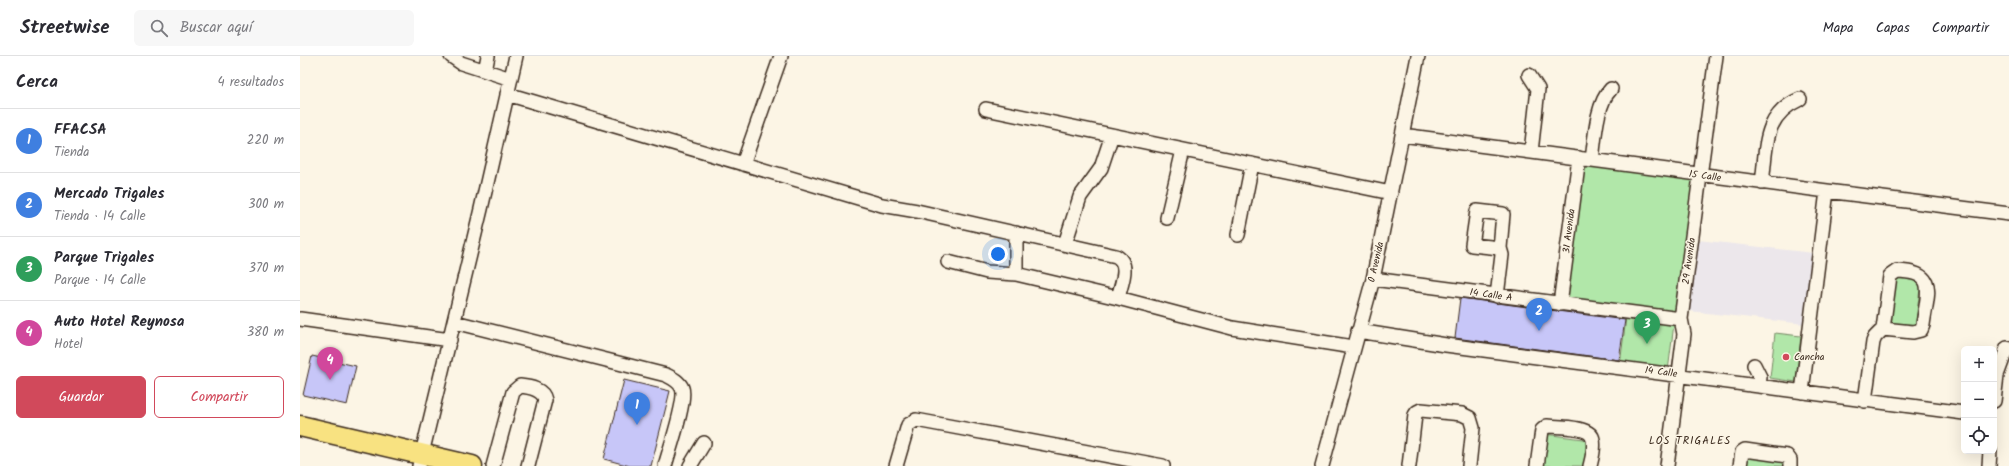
<!DOCTYPE html>
<html lang="es">
<head>
<meta charset="utf-8">
<style>
  :root { --surface:#fff; --page:#f7f7f7; --text:#2b2b33; --muted:#7c7c81; --line:#e1e1e2; --accent:#d1495b }
  body { margin:0; font-family:Kalam,sans-serif; background:var(--page); color:var(--text) }
  .controls { position:absolute; right:12px; bottom:12px; display:grid; overflow:hidden; border-radius:6px; box-shadow:0 4px 16px #0002 }
  .controls button { width:36px; height:36px; display:grid; place-items:center; padding:0; border:0; border-bottom:1px solid var(--line); background:var(--surface); color:var(--text); font:20px sans-serif }
  .you { position:absolute; left:698px; top:198px; width:14px; height:14px; margin:-10px; border:3px solid #fff; border-radius:50%; background:#1a73e8; box-shadow:0 0 0 6px #1a73e833 }
  .badge { display:grid; place-items:center; width:26px; height:26px; border-radius:50%; background:var(--accent); color:#fff; font-size:13px; font-weight:700 }
  .pin { position:absolute; translate:-50% -33px; filter:drop-shadow(0 1px 2px #0008) }
  .pin::after { content:''; position:absolute; top:21px; width:14px; height:12px; background:inherit; clip-path:polygon(0 0,100% 0,50% 100%) }
  .list { margin:0; padding:0; list-style:none }
  h2 { display:flex; justify-content:space-between; align-items:center; height:52px; margin:0; padding:0 16px; font-size:17px }
  h2 small { font-size:13px; font-weight:400; color:var(--muted) }
  .list li { display:grid; grid-template-columns:26px 1fr auto; gap:12px; align-items:center; box-sizing:border-box; height:64px; padding:0 16px; border-top:1px solid var(--line) }
  .list b { display:block; font-size:15px; white-space:nowrap }
  .list p { margin:0; font-size:13px; white-space:nowrap; color:var(--muted) }
  .list em { font-size:13px; font-style:normal; color:var(--muted) }
  .actions { display:flex; gap:8px; padding:12px 16px }
  .actions a { flex:1; padding:9px 0; border:1px solid var(--accent); border-radius:6px; text-align:center; font-size:14px; color:var(--accent) }
  .actions .main { background:var(--accent); color:#fff }
  .icon { flex:none; width:22px; height:22px; fill:none; stroke:currentColor; stroke-width:2; stroke-linecap:round; stroke-linejoin:round }
  .map { position:relative; flex:none; width:1709px; height:410px; overflow:hidden }
  header { display:flex; align-items:center; gap:24px; box-sizing:border-box; height:56px; padding:0 20px; background:var(--surface); border-bottom:1px solid var(--line) }
  header strong { font-size:19px }
  nav { display:flex; gap:22px; margin-inline-start:auto; font-size:14px }
  .search { width:280px; height:36px; background:var(--page); display:flex; align-items:center; gap:10px; box-sizing:border-box; padding:0 14px; border-radius:6px; color:var(--muted); font-size:15px }
  main { display:flex }
  aside { flex:1; background:var(--surface) }
  .map>svg:first-child { display:block }
</style>
</head>
<body>
<header>
<strong>Streetwise</strong>
<div class="search"><svg class="icon" aria-label="search" viewBox="0 0 24 24"><circle cx="10" cy="10" r="6"/><path d="M15 15l6 6"/></svg>Buscar aquí</div>
<nav><a>Mapa</a><a>Capas</a><a>Compartir</a></nav>
</header>
<main>
<aside>
<h2>Cerca<small>4 resultados</small></h2>
<ul class="list">
<li><span class="badge" style="background:#3f7fe0">1</span><div><b>FFACSA</b><p>Tienda</p></div><em>220 m</em></li>
<li><span class="badge" style="background:#3f7fe0">2</span><div><b>Mercado Trigales</b><p>Tienda · 14 Calle</p></div><em>300 m</em></li>
<li><span class="badge" style="background:#2e9e5b">3</span><div><b>Parque Trigales</b><p>Parque · 14 Calle</p></div><em>370 m</em></li>
<li><span class="badge" style="background:#d1479c">4</span><div><b>Auto Hotel Reynosa</b><p>Hotel</p></div><em>380 m</em></li>
</ul>
<div class="actions"><a class="main">Guardar</a><a>Compartir</a></div>
</aside>
<div class="map">
<svg width="1709" height="410" viewBox="0 0 1709 410">
  <rect width="100%" height="100%" fill="#fcf5e5"/>
  <filter id="ink" filterUnits="userSpaceOnUse"><feTurbulence type="fractalNoise" baseFrequency=".025" numOctaves="2"/><feDisplacementMap in="SourceGraphic" scale="8" xChannelSelector="R" yChannelSelector="G"/><feConvolveMatrix kernelMatrix="1 2 1 2 8 2 1 2 1" color-interpolation-filters="sRGB"/></filter>
  <g filter="url(#ink)">
    <path fill="#ece7eb" d="M 1398,184 L 1514,197 L 1504,268 L 1389,255 Z"/>
    <path fill="#b1e7a9" stroke="#768864" d="M 1283,106 L 1396,123 L 1377,257 L 1263,241 Z
      M 1596,222 L 1621,225 L 1615,272 L 1590,269 Z
      M 1326,262 L 1374,268 L 1368,315 L 1320,309 Z
      M 1475,277 L 1501,280 L 1496,326 L 1470,322 Z
      M 1244,378 L 1291,384 L 1288,410 L 1240,410 Z
      M 1444,397 L 1486,402 L 1485,410 L 1443,410 Z"/>
    <path fill="#c7c6f8" stroke="#3b2a1e" d="M 1160,242 L 1325,264 L 1319,304 L 1155,282 Z
      M 12,300 L 56,310 L 47,349 L 3,339 Z
      M 324,324 L 370,335 L 351,410 L 330,410 L 304,403 Z"/>
    <g fill="none" stroke-linecap="round" stroke-linejoin="round">
      <g stroke="#3b2a1e" stroke-width="16">
        <path id="minor" d="M 151,0 L 161,7 L 211,23
          M 185,15 L 188,0
          M 1229,19 L 1238,33 L 1231,96
          M 207,38 L 582,149 L 617,155 L 816,200 C 831,208 821,228 818,242
          M 686,53 L 1091,137
          M 1102,79 L 1527,135 L 1709,158
          M 1292,104 C 1295,82 1296,48 1311,33
          M 443,108 L 481,0
          M 1462,127 C 1467,91 1462,60 1500,43
          M 867,162 L 883,94
          M 938,179 L 952,108
          M 765,188 L 780,141 L 801,112 L 812,79
          M 648,206 L 687,216 L 716,218 L 818,242 L 932,272 L 1053,291
          M 716,218 L 716,177
          M 1073,223 L 1381,263
          M 1197,240 L 1202,199 L 1200,192 L 1203,158 L 1177,155 L 1172,189 L 1200,192
          M 1260,248 L 1279,102
          M 0,263 L 150,284
          M 155,266 L 366,319 C 372,322 379,325 382,332 C 387,343 369,395 365,410
          M 1058,275 L 1146,289 L 1664,357
          M 1454,309 L 1460,321 L 1459,330
          M 1502,336 L 1527,135
          M 1565,345 L 1573,286 L 1575,281 L 1583,273 L 1590,220 L 1597,215 C 1639,216 1627,237 1623,269 L 1621,274 L 1613,276 L 1583,273
          M 1694,345 L 1697,319 L 1707,292
          M 119,410 L 181,153 L 216,0
          M 193,410 L 213,336 L 220,330 C 230,331 243,333 245,344 L 228,410
          M 390,410 L 404,387
          M 596,410 L 608,369 L 616,364 L 863,410
          M 1022,410 L 1073,223 L 1118,0
          M 1109,410 L 1115,359 L 1117,356 L 1121,354 L 1162,358 L 1170,362 L 1173,372 L 1169,410
          M 1237,410 L 1242,374 L 1247,370 C 1259,371 1292,370 1293,384 C 1295,392 1292,402 1290,410
          M 1367,410 L 1384,278 L 1381,263 L 1416,0
          M 1440,410 L 1442,396 L 1445,394 L 1487,400 L 1490,404 L 1490,410
          M 1689,410 L 1690,395"/>
      </g>
      <g stroke="#3b2a1e" stroke-width="23">
        <path id="highway" d="M 0,370 L 172,410"/>
      </g>
      <use href="#minor" stroke="#fcf5e5" stroke-width="13"/>
      <use href="#highway" stroke="#f8e281" stroke-width="20"/>
    </g>
  </g>
  <circle fill="#d1495b" stroke="#fcf5e5" stroke-width="1.5" cx="1486" cy="301" r="4"/>
  <g text-anchor="middle" dominant-baseline="central" stroke-width="3" stroke-linejoin="round" paint-order="stroke">
    <g font-size="10" fill="#3b2a1e" stroke="#fcf5e5">
      <text transform="translate(1405 120) rotate(8)">15 Calle</text>
      <text transform="translate(1269 175) rotate(-83)">31 Avenida</text>
      <text transform="translate(1389 205) rotate(-82)">29 Avenida</text>
      <text transform="translate(1076 206) rotate(-77)">0 Avenida</text>
      <text transform="translate(1191 239) rotate(8)">14 Calle A</text>
      <text transform="translate(1361 316) rotate(7)">14 Calle</text>
    </g>
    <g font-size="10" fill="#3b2a1e" stroke="#fcf5e5" text-anchor="start">
      <text x="1494" y="301">Cancha</text>
    </g>
    <g font-size="11" letter-spacing="1" fill="#3b2a1e" stroke="#fcf5e5">
      <text x="1390" y="385">LOS TRIGALES</text>
    </g>
  </g>
</svg>
<div class="controls">
<button>+</button>
<button>−</button>
<button><svg class="icon" aria-label="locate" viewBox="0 0 24 24"><circle cx="12" cy="12" r="6"/><path d="M12 2v4M12 18v4M2 12h4M18 12h4"/></svg></button>
</div>
<div class="you"></div>
<div class="pin badge" style="left:337px;top:369px;background:#3f7fe0">1</div>
<div class="pin badge" style="left:1239px;top:275px;background:#3f7fe0">2</div>
<div class="pin badge" style="left:1347px;top:288px;background:#2e9e5b">3</div>
<div class="pin badge" style="left:30px;top:324px;background:#d1479c">4</div>
</div>
</main>
</body>
</html>
